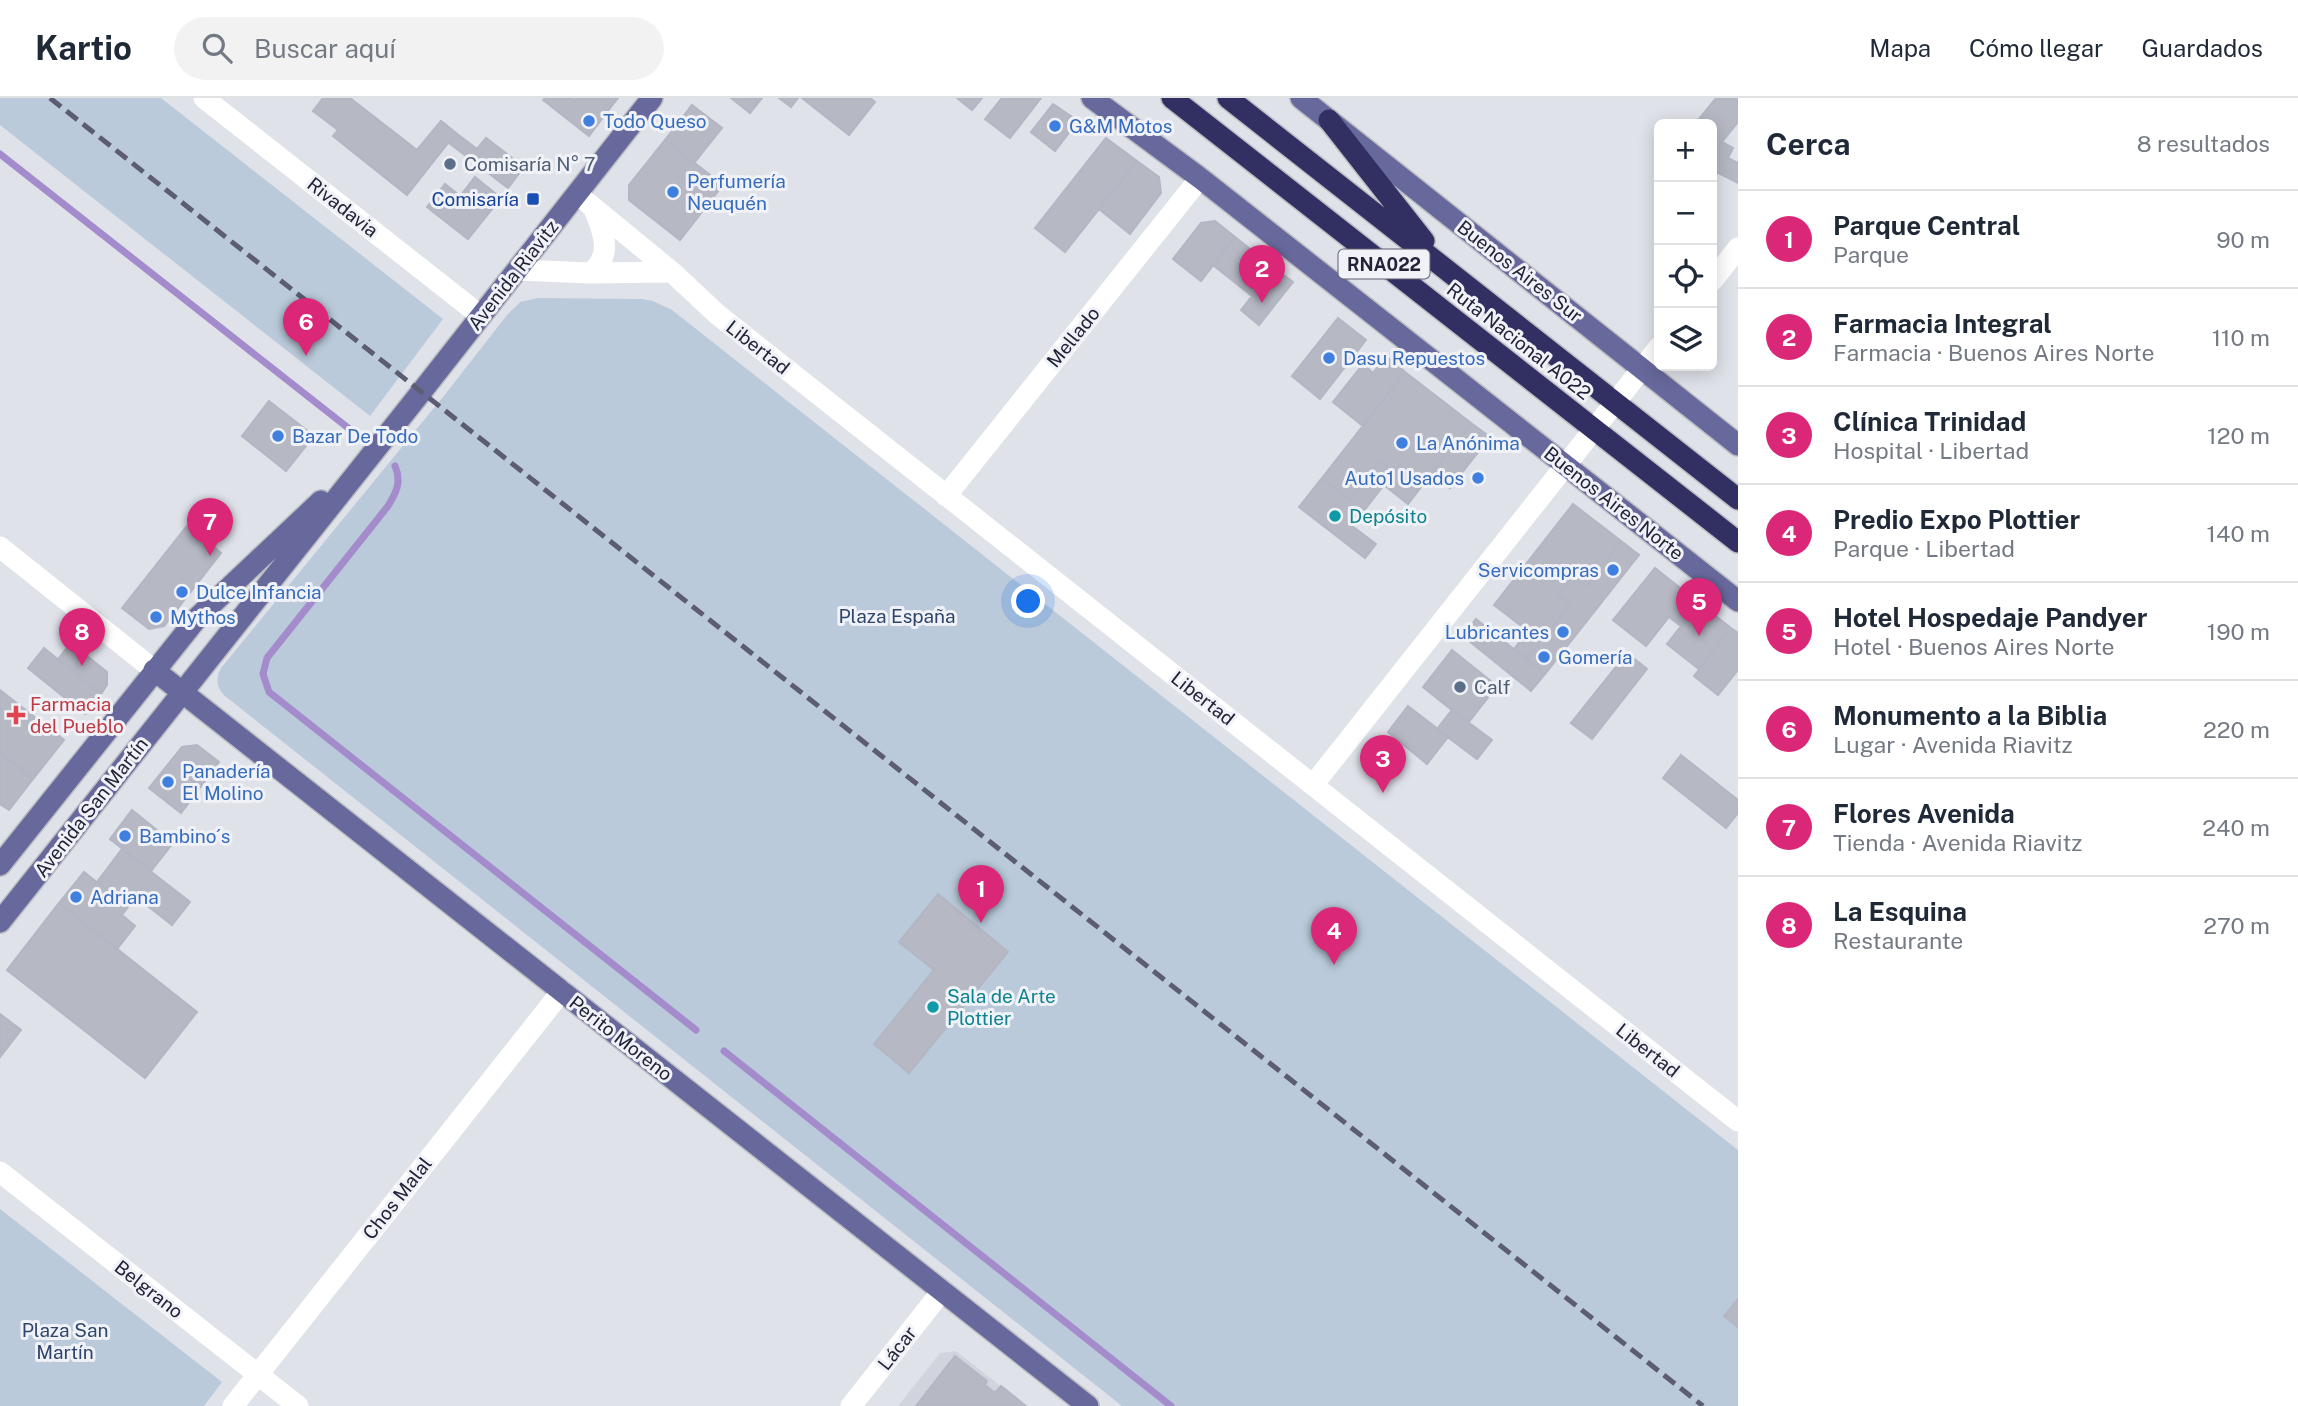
<!DOCTYPE html>
<html lang="es">
<head>
<meta charset="utf-8">
<style>
  :root { --surface:#fff; --page:#f2f2f3; --text:#1f2937; --muted:#747a83; --line:#e0e1e3; --accent:#db2777 }
  body { margin:0; font-family:"Public Sans",sans-serif; background:var(--page); color:var(--text) }
  .controls { position:absolute; right:21px; top:21px; display:grid; overflow:hidden; border-radius:10px; box-shadow:0 4px 18px #0003 }
  .controls button { width:63px; height:63px; display:grid; place-items:center; padding:0; border:0; border-bottom:2px solid var(--line); background:var(--surface); color:var(--text); font:35px sans-serif }
  .you { position:absolute; left:1029px; top:504px; width:24px; height:24px; margin:-18px; border:5px solid #fff; border-radius:50%; background:#1a73e8; box-shadow:0 0 0 10px #1a73e833 }
  .badge { display:grid; place-items:center; width:46px; height:46px; border-radius:50%; background:var(--accent); color:#fff; font-size:23px; font-weight:700 }
  .pin { position:absolute; translate:-50% -58px; filter:drop-shadow(0 2px 4px #0008) }
  .pin::after { content:''; position:absolute; top:37px; width:24px; height:21px; background:inherit; clip-path:polygon(0 0,100% 0,50% 100%) }
  .list { margin:0; padding:0; list-style:none }
  h2 { display:flex; justify-content:space-between; align-items:center; height:91px; margin:0; padding:0 28px; font-size:30px }
  h2 small { font-size:23px; font-weight:400; color:var(--muted) }
  .list li { display:grid; grid-template-columns:46px 1fr auto; gap:21px; align-items:center; box-sizing:border-box; height:98px; padding:0 28px; border-top:2px solid var(--line) }
  .list b { display:block; font-size:26px; white-space:nowrap }
  .list p { margin:0; font-size:23px; white-space:nowrap; color:var(--muted) }
  .list em { font-size:23px; font-style:normal; color:var(--muted) }
  .icon { flex:none; width:38px; height:38px; fill:none; stroke:currentColor; stroke-width:2; stroke-linecap:round; stroke-linejoin:round }
  .map { position:relative; flex:none; width:1738px; height:1308px; overflow:hidden }
  header { display:flex; align-items:center; gap:42px; box-sizing:border-box; height:98px; padding:0 35px; background:var(--surface); border-bottom:2px solid var(--line) }
  header strong { font-size:33px }
  nav { display:flex; gap:38px; margin-inline-start:auto; font-size:24px }
  .search { width:490px; height:63px; background:var(--page); display:flex; align-items:center; gap:18px; box-sizing:border-box; padding:0 24px; border-radius:38px; color:var(--muted); font-size:26px }
  main { display:flex }
  aside { flex:1; background:var(--surface) }
  .map>svg:first-child { display:block }
</style>
</head>
<body>
<header>
<strong>Kartio</strong>
<div class="search"><svg class="icon" aria-label="search" viewBox="0 0 24 24"><circle cx="10" cy="10" r="6"/><path d="M15 15l6 6"/></svg>Buscar aquí</div>
<nav><a>Mapa</a><a>Cómo llegar</a><a>Guardados</a></nav>
</header>
<main>
<div class="map">
<svg width="1738" height="1308" viewBox="0 0 1738 1308">
  <rect width="100%" height="100%" fill="#e0e2ea"/>
  <path fill="#d1d4dd" d="M 956,1253 L 1026,1308 L 898,1308 L 940,1255 Z"/>
  <path fill="#bacada" d="M 0,0 L 161,0 L 443,221 L 370,318 L 0,27 Z
    M 538,200 L 642,201 L 653,203 L 672,212 L 1738,1052 L 1738,1308 L 1122,1308 L 225,598 C 217,590 215,581 221,570 L 447,294 L 507,217 L 520,204 Z
    M 0,1111 L 222,1284 L 204,1308 L 0,1308 Z"/>
  <g fill="none" stroke-linecap="round" stroke-linejoin="round">
    <path stroke="#a48bcb" stroke-width="7" d="M 0,56 L 352,333
      M 395,368 C 402,384 396,395 388,408 L 267,560 L 263,576 L 269,594 L 696,932
      M 724,953 L 1171,1308"/>
  </g>
  <path fill="#b6b8c4" stroke="#b3b6c3" stroke-width="2" d="M 323,0 L 350,0 L 417,52 L 441,23 L 456,35 L 407,97 L 333,38 L 338,32 L 313,13 Z
    M 545,0 L 572,0 L 575,2 L 577,0 L 597,0 L 610,10 L 589,38 L 543,2 Z
    M 597,0 L 618,0 L 610,10 Z
    M 731,0 L 762,0 L 750,15 Z
    M 779,0 L 798,0 L 791,9 Z
    M 802,0 L 870,0 L 875,4 L 849,37 Z
    M 957,0 L 982,0 L 972,12 Z
    M 1002,0 L 1041,0 L 1010,40 L 985,21 Z
    M 1716,0 L 1738,0 L 1738,24 L 1722,44 L 1733,50 L 1728,60 L 1738,65 L 1738,85 L 1712,72 L 1712,26 L 1695,26 Z
    M 1053,6 L 1078,23 L 1055,53 L 1031,34 Z
    M 692,7 L 722,30 L 694,65 L 665,42 Z
    M 456,35 L 477,51 L 486,40 L 524,69 L 508,90 L 449,45 Z
    M 1106,40 L 1137,63 L 1065,154 L 1035,130 Z
    M 665,42 L 723,87 L 680,142 L 629,102 L 629,87 Z
    M 1137,63 L 1159,79 L 1161,95 L 1130,136 L 1099,111 Z
    M 475,79 L 501,100 L 468,141 L 427,109 L 445,86 L 460,98 Z
    M 1215,123 L 1235,139 L 1201,183 L 1173,161 L 1201,125 Z
    M 1235,139 L 1274,170 L 1252,198 L 1213,167 Z
    M 1274,170 L 1293,184 L 1259,227 L 1241,212 Z
    M 1338,220 L 1366,242 L 1320,301 L 1292,278 Z
    M 1386,258 L 1405,274 L 1363,328 L 1333,304 L 1363,266 L 1373,275 Z
    M 1405,274 L 1471,325 L 1418,393 L 1380,363 L 1350,402 L 1322,380 Z
    M 269,303 L 314,338 L 286,373 L 242,338 Z
    M 1471,325 L 1490,339 L 1450,390 L 1431,376 Z
    M 1380,363 L 1418,393 L 1408,406 L 1384,387 L 1352,428 L 1376,446 L 1365,460 L 1299,409 L 1322,380 L 1350,402 Z
    M 1573,406 L 1621,443 L 1586,489 L 1572,479 L 1558,497 L 1570,506 L 1527,561 L 1514,551 L 1528,533 L 1494,507 Z
    M 187,428 L 221,455 L 164,528 L 149,531 L 122,510 Z
    M 1621,443 L 1639,457 L 1545,576 L 1527,561 L 1570,506 L 1558,497 L 1572,479 L 1586,489 Z
    M 1655,470 L 1699,505 L 1681,528 L 1669,519 L 1646,548 L 1613,522 Z
    M 1699,505 L 1731,530 L 1699,571 L 1667,546 Z
    M 1476,521 L 1545,576 L 1531,593 L 1463,538 Z
    M 1731,530 L 1738,535 L 1738,572 L 1718,597 L 1694,578 Z
    M 71,545 L 107,574 L 107,587 L 101,596 L 58,561 Z
    M 44,550 L 101,596 L 85,616 L 28,570 Z
    M 1452,552 L 1497,588 L 1468,625 L 1423,589 Z
    M 1627,555 L 1647,571 L 1592,641 L 1571,625 Z
    M 0,592 L 64,642 L 33,681 L 0,654 Z
    M 1408,608 L 1448,639 L 1427,666 L 1388,634 Z
    M 1452,612 L 1492,642 L 1477,661 L 1437,631 Z
    M 197,647 L 219,664 L 181,715 L 149,690 L 182,649 Z
    M 0,654 L 33,681 L 9,712 L 0,706 Z
    M 1681,657 L 1738,702 L 1738,715 L 1726,730 L 1663,680 Z
    M 132,712 L 173,745 L 151,773 L 110,741 Z
    M 122,751 L 190,804 L 172,827 L 130,794 L 122,804 L 97,784 Z
    M 84,774 L 128,809 L 122,817 L 135,828 L 117,851 L 59,805 Z
    M 938,796 L 1008,854 L 909,975 L 874,946 L 934,872 L 899,844 Z
    M 59,805 L 197,914 L 145,980 L 7,872 Z
    M 0,916 L 21,932 L 0,959 Z
    M 1738,1201 L 1738,1229 L 1724,1218 Z
    M 955,1258 L 987,1283 L 985,1287 L 995,1295 L 1001,1288 L 1026,1308 L 916,1308 Z"/>
  <g fill="none" stroke-linecap="round" stroke-linejoin="round">
    <g stroke="#bdbdc4" stroke-width="24">
      <path id="major" d="M 1092,0 L 1200,80 L 1738,503
        M 1301,0 L 1738,347
        M 154,572 L 1088,1308
        M 0,767 L 198,519 L 321,403
        M 0,824 L 422,293 L 652,0"/>
    </g>
    <g stroke="#bdbdc4" stroke-width="24">
      <path id="highway" d="M 1172,0 L 1738,444
        M 1228,0 L 1738,401
        M 1329,22 L 1424,143"/>
    </g>
    <path stroke="#fff" stroke-width="21" d="M 204,0 L 481,218
      M 577,96 L 672,174 L 718,217 L 1738,1023
      M 517,172 L 590,175 L 672,174
      M 590,175 C 614,158 603,133 594,111
      M 1712,183 L 1738,150
      M 946,398 L 1200,80
      M 0,449 L 154,572
      M 1313,687 L 1659,249
      M 0,1074 L 298,1308
      M 233,1308 L 562,893
      M 851,1308 L 942,1193"/>
    <use href="#major" stroke="#67699c" stroke-width="21"/>
    <use href="#highway" stroke="#323063" stroke-width="21"/>
    <path stroke="#5c5d74" stroke-width="5" stroke-dasharray="14 7" stroke-linecap="butt" d="M 50,0 L 1703,1308"/>
  </g>
  <g fill="#3f7fe0" stroke="#f0f2f7" stroke-width="2.5">
    <circle cx="589" cy="23" r="7"/>
    <circle cx="1055" cy="28" r="7"/>
    <circle cx="673" cy="94" r="7"/>
    <circle cx="1329" cy="260" r="7"/>
    <circle cx="278" cy="338" r="7"/>
    <circle cx="1402" cy="345" r="7"/>
    <circle cx="1478" cy="380" r="7"/>
    <circle cx="1613" cy="472" r="7"/>
    <circle cx="182" cy="494" r="7"/>
    <circle cx="156" cy="519" r="7"/>
    <circle cx="1563" cy="534" r="7"/>
    <circle cx="1544" cy="559" r="7"/>
    <circle cx="168" cy="684" r="7"/>
    <circle cx="125" cy="738" r="7"/>
    <circle cx="76" cy="799" r="7"/>
  </g>
  <g fill="#5c6f8a" stroke="#f0f2f7" stroke-width="2.5">
    <circle cx="450" cy="66" r="7"/>
    <circle cx="1460" cy="589" r="7"/>
  </g>
  <rect fill="#1a4fb4" stroke="#f0f2f7" stroke-width="2.5" x="526" y="94" width="14" height="14" rx="3.5"/>
  <g fill="#0f9aa8" stroke="#f0f2f7" stroke-width="2.5">
    <circle cx="1335" cy="418" r="7"/>
    <circle cx="933" cy="909" r="7"/>
  </g>
  <path fill="#e0444e" stroke="#f0f2f7" stroke-width="2.5" d="M12.5 606.5h7v7h7v7h-7v7h-7v-7h-7v-7h7z"/>
  <g text-anchor="middle" dominant-baseline="central" stroke-width="6" stroke-linejoin="round" paint-order="stroke">
    <rect fill="#f0f2f7" stroke="#606172" stroke-width="2" x="1338.5" y="151.5" width="91" height="29" rx="5"/>
    <g font-size="18" font-weight="bold" fill="#222339">
      <text x="1384" y="166">RNA022</text>
    </g>
    <g font-size="19" fill="#366cbe" stroke="#f0f2f7" text-anchor="start">
      <text x="603" y="23">Todo Queso</text>
      <text x="1069" y="28">G&amp;M Motos</text>
      <text x="687" y="83">Perfumería<tspan x="687" dy="22">Neuquén</tspan></text>
      <text x="1343" y="260">Dasu Repuestos</text>
      <text x="292" y="338">Bazar De Todo</text>
      <text x="1416" y="345">La Anónima</text>
      <text x="1464" y="380" text-anchor="end">Auto1 Usados</text>
      <text x="1599" y="472" text-anchor="end">Servicompras</text>
      <text x="196" y="494">Dulce Infancia</text>
      <text x="170" y="519">Mythos</text>
      <text x="1549" y="534" text-anchor="end">Lubricantes</text>
      <text x="1558" y="559">Gomería</text>
      <text x="182" y="673">Panadería<tspan x="182" dy="22">El Molino</tspan></text>
      <text x="139" y="738">Bambino´s</text>
      <text x="90" y="799">Adriana</text>
    </g>
    <g font-size="19" fill="#4e5e75" stroke="#f0f2f7" text-anchor="start">
      <text x="464" y="66">Comisaría N° 7</text>
      <text x="1474" y="589">Calf</text>
    </g>
    <g font-size="19" fill="#164399" stroke="#f0f2f7" text-anchor="end">
      <text x="519" y="101">Comisaría</text>
    </g>
    <g font-size="19" fill="#222339" stroke="#f0f2f7">
      <text transform="translate(343 109) rotate(38)">Rivadavia</text>
      <text transform="translate(1520 173) rotate(38)">Buenos Aires Sur</text>
      <text transform="translate(513 177) rotate(-52)">Avenida Riavitz</text>
      <text transform="translate(1073 239) rotate(-51)">Mellado</text>
      <text transform="translate(1519 243) rotate(38)">Ruta Nacional A022</text>
      <text transform="translate(758 249) rotate(38)">Libertad</text>
      <text transform="translate(1614 405) rotate(38)">Buenos Aires Norte</text>
      <text transform="translate(1203 600) rotate(38)">Libertad</text>
      <text transform="translate(91 709) rotate(-52)">Avenida San Martín</text>
      <text transform="translate(621 940) rotate(38)">Perito Moreno</text>
      <text transform="translate(1648 952) rotate(38)">Libertad</text>
      <text transform="translate(397 1100) rotate(-52)">Chos Malal</text>
      <text transform="translate(149 1191) rotate(38)">Belgrano</text>
      <text transform="translate(897 1250) rotate(-52)">Lácar</text>
    </g>
    <g font-size="19" fill="#0d838f" stroke="#f0f2f7" text-anchor="start">
      <text x="1349" y="418">Depósito</text>
      <text x="947" y="898">Sala de Arte<tspan x="947" dy="22">Plottier</tspan></text>
    </g>
    <g font-size="19" fill="#2f466c" stroke="#f0f2f7">
      <text x="897" y="518">Plaza España</text>
      <text x="65" y="1232">Plaza San<tspan x="65" dy="22">Martín</tspan></text>
    </g>
    <g font-size="19" fill="#be3a42" stroke="#f0f2f7" text-anchor="start">
      <text x="30" y="606">Farmacia<tspan x="30" dy="22">del Pueblo</tspan></text>
    </g>
  </g>
</svg>
<div class="controls">
<button>+</button>
<button>−</button>
<button><svg class="icon" aria-label="locate" viewBox="0 0 24 24"><circle cx="12" cy="12" r="6"/><path d="M12 2v4M12 18v4M2 12h4M18 12h4"/></svg></button>
<button><svg class="icon" aria-label="layers" viewBox="0 0 24 24"><path d="M12 4l9 5-9 5-9-5zM3 14l9 5 9-5"/></svg></button>
</div>
<div class="you"></div>
<div class="pin badge" style="left:981px;top:825px">1</div>
<div class="pin badge" style="left:1262px;top:205px">2</div>
<div class="pin badge" style="left:1383px;top:695px">3</div>
<div class="pin badge" style="left:1334px;top:867px">4</div>
<div class="pin badge" style="left:1699px;top:538px">5</div>
<div class="pin badge" style="left:306px;top:258px">6</div>
<div class="pin badge" style="left:210px;top:458px">7</div>
<div class="pin badge" style="left:82px;top:568px">8</div>
</div>
<aside>
<h2>Cerca<small>8 resultados</small></h2>
<ul class="list">
<li><span class="badge">1</span><div><b>Parque Central</b><p>Parque</p></div><em>90 m</em></li>
<li><span class="badge">2</span><div><b>Farmacia Integral</b><p>Farmacia · Buenos Aires Norte</p></div><em>110 m</em></li>
<li><span class="badge">3</span><div><b>Clínica Trinidad</b><p>Hospital · Libertad</p></div><em>120 m</em></li>
<li><span class="badge">4</span><div><b>Predio Expo Plottier</b><p>Parque · Libertad</p></div><em>140 m</em></li>
<li><span class="badge">5</span><div><b>Hotel Hospedaje Pandyer</b><p>Hotel · Buenos Aires Norte</p></div><em>190 m</em></li>
<li><span class="badge">6</span><div><b>Monumento a la Biblia</b><p>Lugar · Avenida Riavitz</p></div><em>220 m</em></li>
<li><span class="badge">7</span><div><b>Flores Avenida</b><p>Tienda · Avenida Riavitz</p></div><em>240 m</em></li>
<li><span class="badge">8</span><div><b>La Esquina</b><p>Restaurante</p></div><em>270 m</em></li>
</ul>
</aside>
</main>
</body>
</html>
